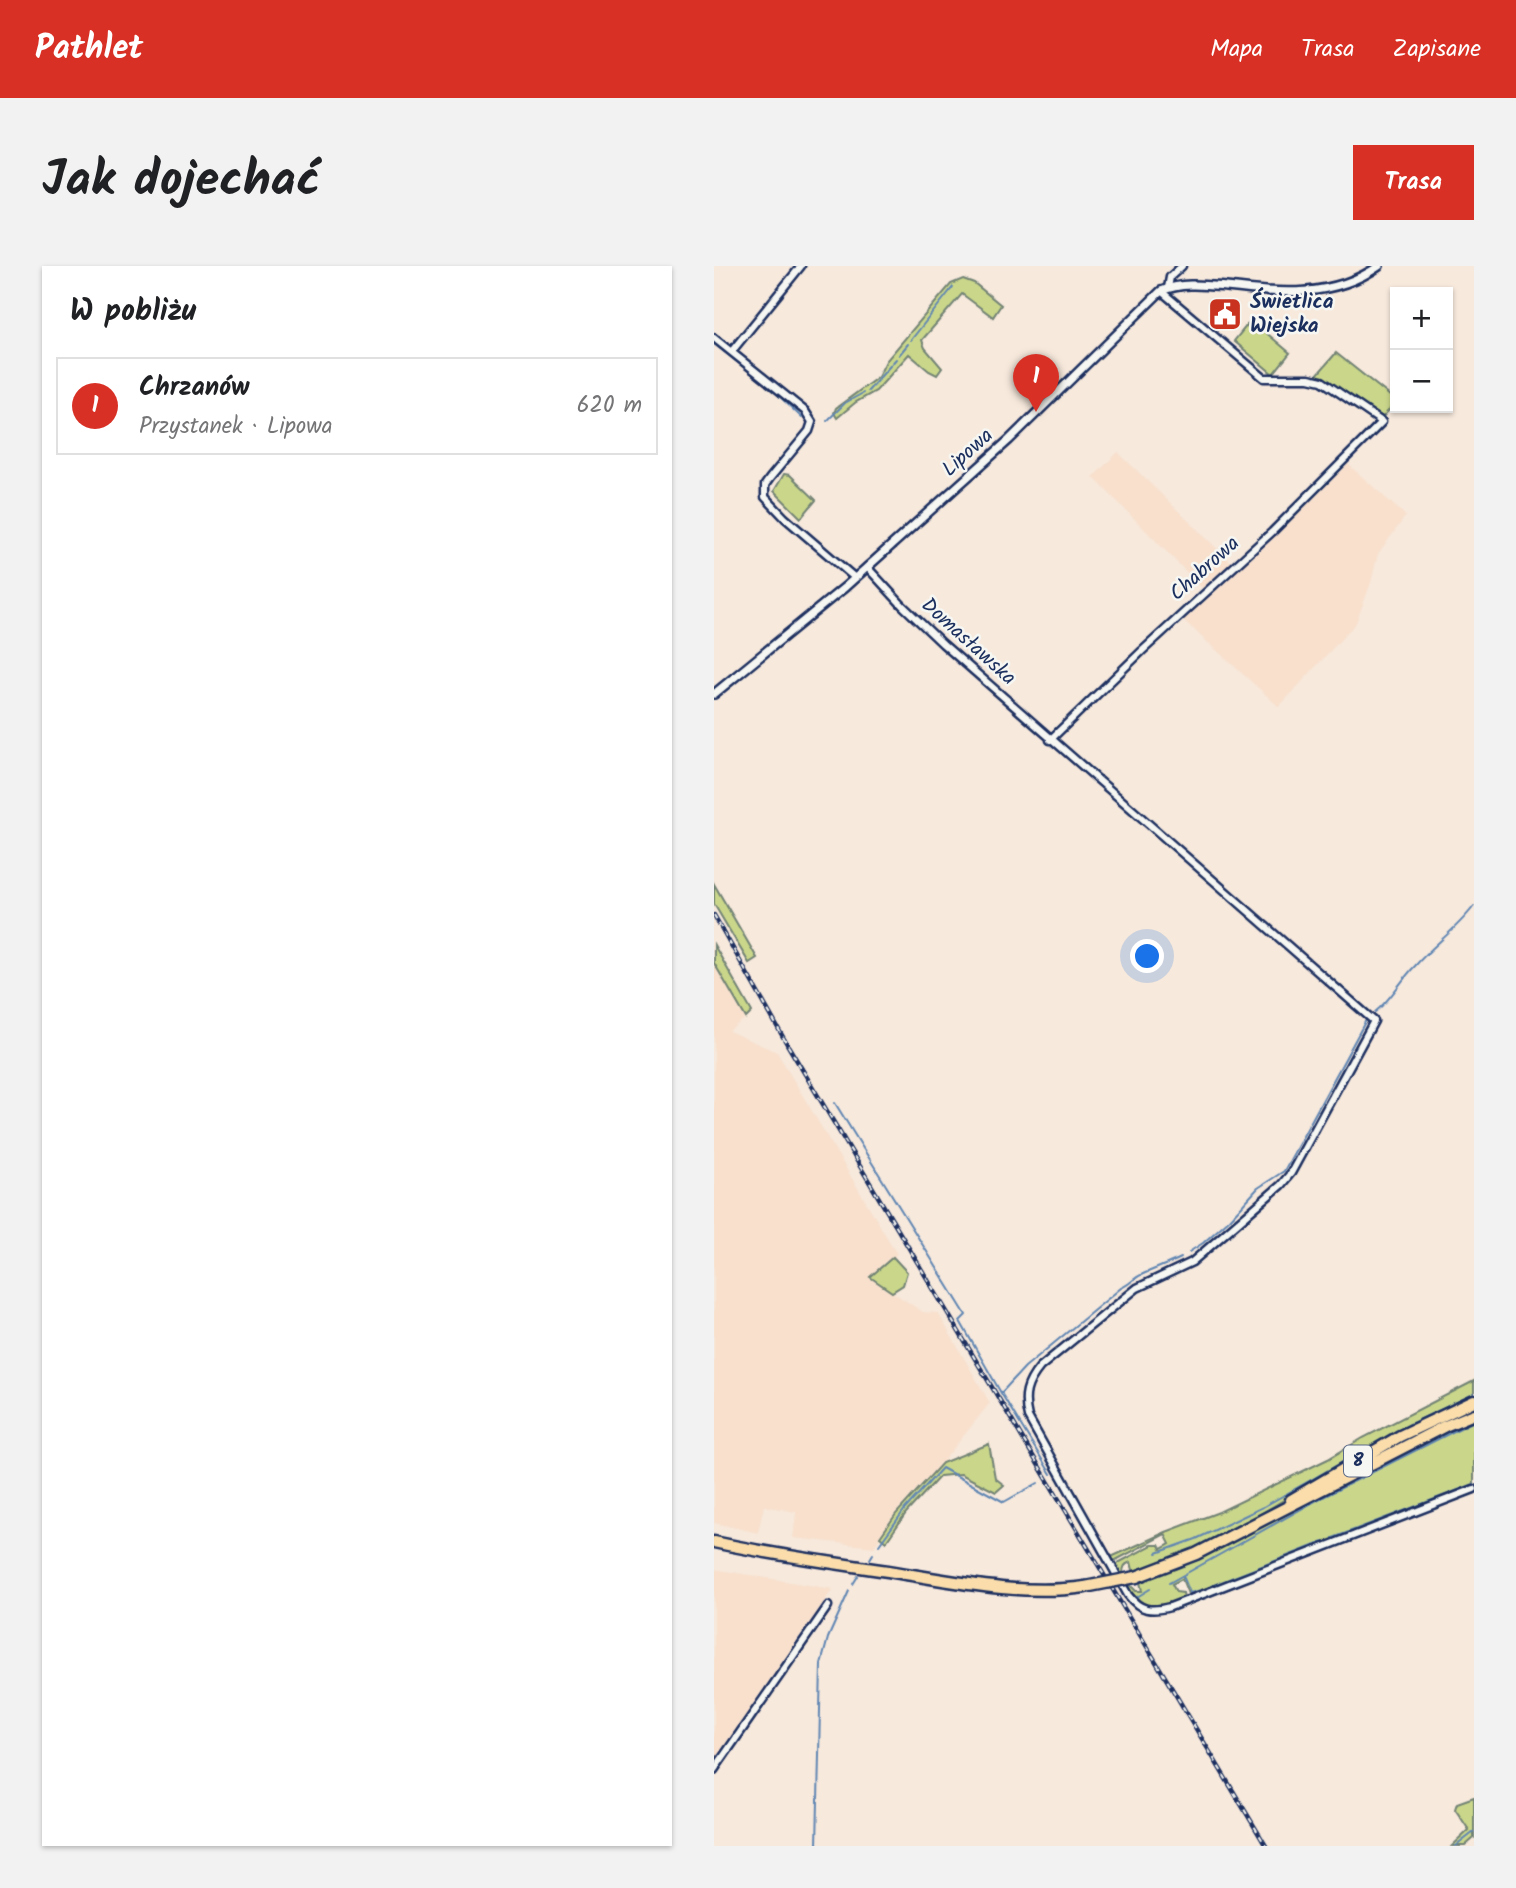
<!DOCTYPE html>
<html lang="pl">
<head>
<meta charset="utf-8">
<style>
  :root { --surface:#fff; --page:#f2f2f2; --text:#202124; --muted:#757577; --line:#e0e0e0; --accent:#d93025 }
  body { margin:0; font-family:Kalam,sans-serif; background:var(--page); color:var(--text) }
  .controls { position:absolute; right:21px; top:21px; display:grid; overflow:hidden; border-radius:0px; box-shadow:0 2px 5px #0004 }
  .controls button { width:63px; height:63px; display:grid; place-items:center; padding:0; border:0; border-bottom:2px solid var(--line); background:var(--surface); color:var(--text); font:35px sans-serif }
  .you { position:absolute; left:434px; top:691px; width:24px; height:24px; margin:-18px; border:5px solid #fff; border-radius:50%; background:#1a73e8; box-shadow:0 0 0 10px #1a73e833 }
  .badge { display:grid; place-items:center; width:46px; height:46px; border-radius:50%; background:var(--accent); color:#fff; font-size:23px; font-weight:700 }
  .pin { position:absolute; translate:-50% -58px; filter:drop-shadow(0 2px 4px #0008) }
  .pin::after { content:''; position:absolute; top:37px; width:24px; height:21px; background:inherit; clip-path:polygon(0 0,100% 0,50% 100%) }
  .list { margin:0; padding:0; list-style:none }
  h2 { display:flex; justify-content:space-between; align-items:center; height:91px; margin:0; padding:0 28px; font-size:30px }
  h2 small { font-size:23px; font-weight:400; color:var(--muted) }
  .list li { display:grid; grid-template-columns:46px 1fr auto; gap:21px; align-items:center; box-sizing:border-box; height:98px; margin:0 14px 14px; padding:0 14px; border:2px solid var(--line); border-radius:0px }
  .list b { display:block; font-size:26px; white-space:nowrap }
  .list p { margin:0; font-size:23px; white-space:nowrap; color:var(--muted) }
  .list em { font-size:23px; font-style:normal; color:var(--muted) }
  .map { position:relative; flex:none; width:760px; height:1580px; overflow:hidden; border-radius:0px }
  header { display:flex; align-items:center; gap:42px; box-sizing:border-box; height:98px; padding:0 35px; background:var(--accent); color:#fff }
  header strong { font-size:33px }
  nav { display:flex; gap:38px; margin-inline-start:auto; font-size:24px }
  .intro { display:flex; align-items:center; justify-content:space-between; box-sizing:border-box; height:168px; padding:0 42px }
  h1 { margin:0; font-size:49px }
  .button { padding:18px 32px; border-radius:0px; background:var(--accent); color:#fff; font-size:24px; font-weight:700 }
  main { display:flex; gap:42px; padding:0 42px }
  aside { flex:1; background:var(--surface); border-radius:0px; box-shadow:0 2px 5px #0004 }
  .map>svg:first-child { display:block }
</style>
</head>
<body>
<header>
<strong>Pathlet</strong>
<nav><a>Mapa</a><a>Trasa</a><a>Zapisane</a></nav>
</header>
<div class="intro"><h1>Jak dojechać</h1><a class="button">Trasa</a></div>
<main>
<aside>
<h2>W pobliżu<small></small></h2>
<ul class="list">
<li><span class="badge">1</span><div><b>Chrzanów</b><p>Przystanek · Lipowa</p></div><em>620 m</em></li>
</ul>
</aside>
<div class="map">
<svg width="760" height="1580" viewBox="0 0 760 1580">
  <rect width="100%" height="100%" fill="#f7e9dc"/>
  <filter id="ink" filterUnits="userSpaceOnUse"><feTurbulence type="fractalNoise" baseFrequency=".0143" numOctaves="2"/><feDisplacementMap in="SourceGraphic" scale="14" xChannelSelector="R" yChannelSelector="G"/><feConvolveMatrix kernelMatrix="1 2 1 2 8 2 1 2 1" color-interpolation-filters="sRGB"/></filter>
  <g filter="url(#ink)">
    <path fill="#f8e0cd" d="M 404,186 L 518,297 L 489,323 L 379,211 Z
      M 633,197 L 692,250 L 664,288 L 657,317 L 642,357 L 565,441 L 468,353 L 550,281 Z
      M 0,697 L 32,752 L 15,765 L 63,786 L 183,988 L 156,1011 L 209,1046 L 224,1047 L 276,1137 L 228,1197 L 182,1248 L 160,1281 L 79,1272 L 82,1246 L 50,1240 L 44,1267 L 0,1257 Z
      M 0,1303 L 119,1323 L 0,1495 Z"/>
    <path fill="#cad78a" stroke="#728374" stroke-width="2" d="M 249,13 L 260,17 L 287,39 L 279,51 L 248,28 L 208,74 L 211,82 L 228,102 L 223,109 L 215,105 L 195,88 L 162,125 L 142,136 L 123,152 L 120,147 L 122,142 L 164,111 L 172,95 L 237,18 Z
      M 537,54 L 576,87 L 559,108 L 520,75 Z
      M 622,87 L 681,134 L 681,137 L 669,151 L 602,110 Z
      M 70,208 L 76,209 L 102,234 L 87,252 L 60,225 Z
      M 0,618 L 43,692 L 35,697 L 0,638 Z
      M 0,679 L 38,746 L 32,752 L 0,697 Z
      M 179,991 L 193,1006 L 189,1019 L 178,1026 L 156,1011 Z
      M 760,1115 L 760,1131 C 640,1172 545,1270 422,1304 L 419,1304 L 417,1296 C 410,1298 409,1302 409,1308 L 405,1309 L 402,1303 L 404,1297 L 438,1279 L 445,1279 L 447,1283 L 456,1278 L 451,1268 L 402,1294 L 397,1295 L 395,1292 L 452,1266 L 505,1246 L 614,1193 L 649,1172 Z
      M 760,1153 L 760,1221 L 478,1330 L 474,1328 L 468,1313 L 458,1318 L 462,1326 L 469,1327 L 470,1332 C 442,1346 430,1344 412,1319 L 415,1318 L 422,1325 L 428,1325 L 426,1316 L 483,1293 L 717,1173 Z
      M 275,1178 L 281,1212 L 290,1219 L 282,1226 L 247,1208 L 226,1210 L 192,1247 L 172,1276 L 166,1271 L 182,1248 L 228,1197 Z
      M 760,1531 L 760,1572 L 751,1580 L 738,1580 L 755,1564 L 741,1543 L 743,1537 Z"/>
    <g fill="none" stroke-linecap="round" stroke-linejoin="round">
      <path stroke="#6186b3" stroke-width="2" d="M 197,74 L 239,21
        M 0,78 L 59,124 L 88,152
        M 185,89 L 194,78
        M 154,125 L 182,93
        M 113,155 L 131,137 L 149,127
        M 661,746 C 678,733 686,715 701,700 C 719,679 743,663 760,640
        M 121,837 L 252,1049 L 246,1055 L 287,1127
        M 475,986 L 489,977 L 516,953 L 544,922 L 570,905 L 652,754
        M 337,1208 L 287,1127 L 311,1101 L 407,1022 C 415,1019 420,1012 427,1009 C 440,1003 454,998 467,992
        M 619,1272 L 760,1218
        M 165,1279 L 191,1243 L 228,1202 L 290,1236 L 324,1217
        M 443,1287 L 482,1273 L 549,1241 L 694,1159 L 760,1128
        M 156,1293 L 159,1288
        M 469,1310 L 476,1327 L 487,1324
        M 455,1317 L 607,1232 L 760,1155
        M 139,1318 L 144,1310
        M 497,1320 L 609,1276
        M 423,1331 L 436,1323
        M 103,1580 L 107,1398 L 114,1372 L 135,1325
        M 742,1580 L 760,1566"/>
      <g stroke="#1b2f5e" stroke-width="11">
        <path id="minor" d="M 454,22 L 456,11 L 468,0
          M 0,72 L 91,145 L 98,156 L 95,165 L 56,212 L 51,219 L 51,231 L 71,252 L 141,312
          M 18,85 L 87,0
          M 153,301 L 188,339 L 229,378 L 660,755 L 577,907 L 567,919 L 478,996 L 423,1022 L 326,1101 C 312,1118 309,1130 314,1151 L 414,1329 C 426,1345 437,1346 456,1341 L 760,1223
          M 336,474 L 428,385 L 558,266 L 668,156 L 608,115 L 595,112 L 550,112 L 447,25
          M 0,1504 L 114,1340"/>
      </g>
      <g stroke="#1b2f5e" stroke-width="12">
        <path id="tertiary" d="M 0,428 L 131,321 L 295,174 L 447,25 C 468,16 490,19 512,21 C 565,27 618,33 665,0"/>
      </g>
      <g stroke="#1b2f5e" stroke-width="15">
        <path id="trunk" d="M 577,1234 L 686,1170 L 760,1135
          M 0,1276 C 59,1289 120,1297 180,1306 C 242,1316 308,1330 371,1321
          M 422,1311 L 482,1288 L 731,1160 L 760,1148"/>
      </g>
      <use href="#minor" stroke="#f6f6f2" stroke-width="6"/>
      <use href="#tertiary" stroke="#f6f6f2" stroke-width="7"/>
      <use href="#trunk" stroke="#faddab" stroke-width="10"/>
      <g stroke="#1b2f5e" stroke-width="4.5">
        <path id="rail" d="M 0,649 L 73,778 L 552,1580"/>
      </g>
      <use href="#rail" stroke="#f6f6f2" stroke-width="2" stroke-dasharray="5" stroke-linecap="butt"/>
      <g stroke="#1b2f5e" stroke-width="15" stroke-linecap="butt">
        <path id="trunk-bridge" d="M 371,1321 L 422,1311"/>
      </g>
      <use href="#trunk-bridge" stroke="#faddab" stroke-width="10"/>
    </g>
  </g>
  <defs>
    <g id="civic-square" transform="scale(1.75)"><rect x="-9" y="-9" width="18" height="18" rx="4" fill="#c8321e" stroke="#f6f6f2"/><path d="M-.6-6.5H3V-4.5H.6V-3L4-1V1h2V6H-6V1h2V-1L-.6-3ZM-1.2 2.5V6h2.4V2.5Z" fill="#fff"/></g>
  </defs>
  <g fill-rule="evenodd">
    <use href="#civic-square" x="511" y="48"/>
  </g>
  <g text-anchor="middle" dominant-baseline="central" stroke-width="5" stroke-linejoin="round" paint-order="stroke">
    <rect fill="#f6f6f2" stroke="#5d6b8a" stroke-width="2" x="630" y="1179.5" width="28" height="31" rx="5"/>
    <g font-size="19" font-weight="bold" fill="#1b2f5e">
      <text x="644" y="1195">8</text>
    </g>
    <g font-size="21" font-weight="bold" fill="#1b2f5e" stroke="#f6f6f2" text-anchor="start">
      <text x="536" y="36">Świetlica<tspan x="536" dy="24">Wiejska</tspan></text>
    </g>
    <g font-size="21" fill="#1b2f5e" stroke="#f6f6f2">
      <text transform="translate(254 187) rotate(-42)">Lipowa</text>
      <text transform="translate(491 303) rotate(-42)">Chabrowa</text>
      <text transform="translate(254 376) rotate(42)">Domasławska</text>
    </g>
  </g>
</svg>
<div class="controls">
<button>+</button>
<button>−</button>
</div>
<div class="you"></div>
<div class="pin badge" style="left:322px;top:146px">1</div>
</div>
</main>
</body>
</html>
